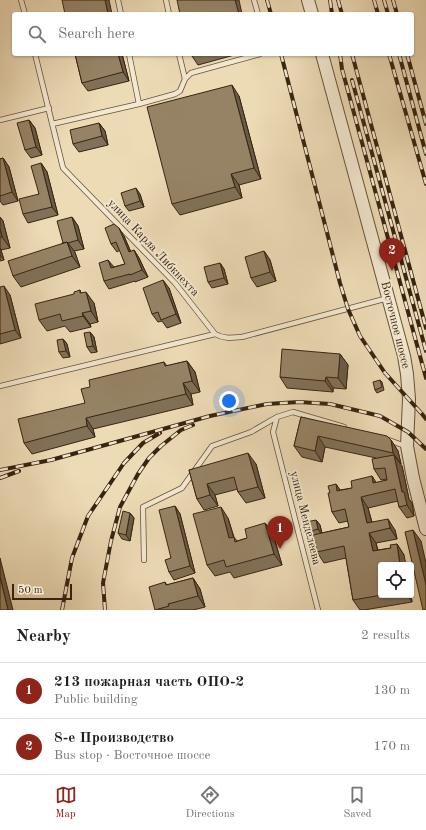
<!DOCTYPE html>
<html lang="en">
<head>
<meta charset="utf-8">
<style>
  :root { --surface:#fff; --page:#f6f6f6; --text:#202124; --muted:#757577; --line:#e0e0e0; --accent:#8f2418 }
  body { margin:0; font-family:"Old Standard TT",serif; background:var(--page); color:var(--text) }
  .controls { position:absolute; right:12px; bottom:12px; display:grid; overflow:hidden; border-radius:4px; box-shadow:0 1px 3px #0004 }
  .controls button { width:36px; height:36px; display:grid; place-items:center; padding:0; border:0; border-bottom:1px solid var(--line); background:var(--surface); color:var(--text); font:20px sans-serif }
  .scale { position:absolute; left:12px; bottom:10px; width:60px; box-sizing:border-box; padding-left:4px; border:2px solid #382410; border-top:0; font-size:11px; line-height:14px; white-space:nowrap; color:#382410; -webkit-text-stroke:3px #f3e8d0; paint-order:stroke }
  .you { position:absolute; left:229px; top:401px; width:14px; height:14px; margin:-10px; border:3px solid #fff; border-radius:50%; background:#1a73e8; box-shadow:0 0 0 6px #1a73e833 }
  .badge { display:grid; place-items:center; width:26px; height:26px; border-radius:50%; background:var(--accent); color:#fff; font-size:13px; font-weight:700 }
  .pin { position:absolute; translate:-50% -33px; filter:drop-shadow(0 1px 2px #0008) }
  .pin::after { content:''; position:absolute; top:21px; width:14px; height:12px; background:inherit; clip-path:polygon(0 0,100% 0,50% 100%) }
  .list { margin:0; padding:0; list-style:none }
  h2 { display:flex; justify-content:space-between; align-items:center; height:52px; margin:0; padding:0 16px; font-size:17px }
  h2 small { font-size:13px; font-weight:400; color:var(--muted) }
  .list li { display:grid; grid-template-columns:26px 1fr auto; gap:12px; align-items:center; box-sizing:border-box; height:56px; padding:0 16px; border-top:1px solid var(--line) }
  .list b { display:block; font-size:15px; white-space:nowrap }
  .list p { margin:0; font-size:13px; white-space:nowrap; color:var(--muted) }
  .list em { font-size:13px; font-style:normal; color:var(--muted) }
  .icon { flex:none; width:22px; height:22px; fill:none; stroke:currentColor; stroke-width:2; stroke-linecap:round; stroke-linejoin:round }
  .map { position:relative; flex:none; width:426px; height:610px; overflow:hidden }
  .search { position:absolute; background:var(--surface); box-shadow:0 1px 3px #0004; left:12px; right:12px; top:12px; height:44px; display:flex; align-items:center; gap:10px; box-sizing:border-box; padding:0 14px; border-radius:4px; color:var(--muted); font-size:15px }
  .sheet { height:164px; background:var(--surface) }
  nav { display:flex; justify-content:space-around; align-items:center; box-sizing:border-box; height:56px; border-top:1px solid var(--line); background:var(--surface); font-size:11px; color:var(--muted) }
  nav a { display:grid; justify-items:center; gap:2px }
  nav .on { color:var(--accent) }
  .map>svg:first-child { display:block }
</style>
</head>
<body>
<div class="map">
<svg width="426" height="610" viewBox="0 0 426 610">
  <rect width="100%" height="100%" fill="#eddbb6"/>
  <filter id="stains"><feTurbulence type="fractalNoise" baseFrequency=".005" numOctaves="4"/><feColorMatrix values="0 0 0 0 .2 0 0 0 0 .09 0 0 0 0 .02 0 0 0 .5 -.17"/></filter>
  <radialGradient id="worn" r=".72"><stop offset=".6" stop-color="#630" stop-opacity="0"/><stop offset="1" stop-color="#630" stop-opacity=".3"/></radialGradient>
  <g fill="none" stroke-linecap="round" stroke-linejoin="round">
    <g stroke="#65523a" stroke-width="6">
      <path id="service" d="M 21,0 L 25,14
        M 118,0 L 121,14
        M 166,0 L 169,14
        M 254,0 L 258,14
        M 35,54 L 63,168 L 175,283 L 215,334 C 224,339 232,338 242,337 L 388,298
        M 129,54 L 139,104
        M 179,54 L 185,79
        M 0,120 L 49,108
        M 52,124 L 139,104 L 175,94 L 180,91 L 185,79 L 191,73 L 260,54
        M 0,386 L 215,334
        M 386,439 L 405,446
        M 144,560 L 143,507 L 182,488 L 212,446 L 251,432 L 277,417
        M 318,610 L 273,432 L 277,417 L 293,412 L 344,427"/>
    </g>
    <g stroke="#65523a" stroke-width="14">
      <path id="tertiary" d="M 308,0 L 312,14
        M 322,54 L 404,356 L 407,374 L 409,399 L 407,446 L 413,478 L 426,529"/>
    </g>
    <use href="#service" stroke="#f3e8d0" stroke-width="4.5"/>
    <use href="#tertiary" stroke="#f3e8d0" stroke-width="12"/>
    <g stroke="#382410" stroke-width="4">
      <path id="rail" d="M 267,0 L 271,14
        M 330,0 L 332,14
        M 338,0 L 342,14
        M 374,0 L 378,14
        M 384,0 L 388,14
        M 393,0 L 397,14
        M 281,54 L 340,283 L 348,309 L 360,336 L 385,373 L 422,414 L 426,419
        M 340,54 L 342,69 L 426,378
        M 352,54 L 426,328
        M 389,54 L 426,184
        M 399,54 L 426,154
        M 407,54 L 426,124
        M 352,80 L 426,351
        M 0,470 L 51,460 L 210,416 L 267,404 L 299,402 L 330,404 L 380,416 L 408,432 L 426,449
        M 0,478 L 19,471
        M 62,610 L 72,558 L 88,516 L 124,463 L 143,443 L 160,433
        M 105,610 L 103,583 L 111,541 L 120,507 L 138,474 L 149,458 L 161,446 L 181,430 L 193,425"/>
    </g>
    <use href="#rail" stroke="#f3e8d0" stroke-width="2.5" stroke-dasharray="8" stroke-linecap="butt"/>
  </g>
  <path fill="#817158" stroke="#382410" d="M 75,54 L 122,54 L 129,81 L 88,91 L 82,83 Z
    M 191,54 L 238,54 L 198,65 L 192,56 Z
    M 239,96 L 261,179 L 239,185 L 242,198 L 180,215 L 172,204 Z
    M 29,120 L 35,128 L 42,155 L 31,158 L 25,150 Z
    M 99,123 L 105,131 L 108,145 L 79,152 L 73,144 Z
    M 3,158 L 9,167 L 18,201 L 3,205 L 0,201 L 0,159 Z
    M 41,163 L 47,172 L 58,215 L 28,223 L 23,214 L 39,194 Z
    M 140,194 L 144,207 L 129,211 L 125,206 Z
    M 0,217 L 3,221 L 10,248 L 1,250 L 4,260 L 0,261 Z
    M 72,217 L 78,226 L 84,249 L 74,251 L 80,267 L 21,287 L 13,276 L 63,243 Z
    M 124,236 L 131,252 L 134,250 L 139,258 L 148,277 L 135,282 L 135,281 L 109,289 L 104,281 L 114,267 L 125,264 L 120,250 L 117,252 L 111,244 Z
    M 264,251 L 270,260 L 276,281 L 257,287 L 251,278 Z
    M 220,263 L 224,269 L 228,284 L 212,288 L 208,282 Z
    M 0,287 L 10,295 L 21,338 L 0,344 Z
    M 169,288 L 181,323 L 167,328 L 162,321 L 158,322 L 152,314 Z
    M 80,290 L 81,293 L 94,303 L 98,322 L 90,324 L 91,327 L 70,332 L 65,326 L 47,331 L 39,320 Z
    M 90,332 L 94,337 L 97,352 L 91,353 L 87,347 Z
    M 63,339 L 67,344 L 70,357 L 63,358 L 59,352 Z
    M 340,354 L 348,365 L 346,389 L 333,388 L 333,392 L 287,388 L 280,377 Z
    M 187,361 L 195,372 L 200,392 L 191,394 L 193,405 L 93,429 L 95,437 L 32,454 L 24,443 L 85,403 L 90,387 L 164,362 L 167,366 Z
    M 380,380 L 382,382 L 384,390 L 377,393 L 375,390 Z
    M 301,417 L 391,440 L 398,451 L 401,464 L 400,464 L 402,466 L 409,499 L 412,503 L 414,516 L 407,518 L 399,507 L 398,501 L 368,508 L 372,522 L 395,530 L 397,539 L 376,543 L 378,550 L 391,548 L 397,544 L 404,555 L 381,595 L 411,595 L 412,602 L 364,610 L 360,610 L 353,600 L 346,558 L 324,563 L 317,552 L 313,537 L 312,537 L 308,532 L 316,520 L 320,525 L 322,533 L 349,527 L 348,521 L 339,523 L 332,512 L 330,493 L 336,484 L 340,490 L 352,488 L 372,476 L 376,483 L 387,480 L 387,479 L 381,480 L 374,469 L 376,458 L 325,447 L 322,462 L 302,457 L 294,446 Z
    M 256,464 L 265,498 L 246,503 L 238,492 L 238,489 L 215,495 L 218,506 L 204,510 L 197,499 L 189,470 Z
    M 175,506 L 180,514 L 195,573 L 174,580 L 169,572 L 171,558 Z
    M 130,513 L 134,518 L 130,541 L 122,539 L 118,533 Z
    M 228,518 L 234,537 L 237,541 L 247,538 L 265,523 L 273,534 L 282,565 L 234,578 L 230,572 L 215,576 L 207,565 Z
    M 193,578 L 200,589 L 205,607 L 193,610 L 156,610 L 165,582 L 167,585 Z"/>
  <path fill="#695c47" stroke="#382410" d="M 105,0 L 109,0 L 112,14 L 108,14 Z
    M 235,0 L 239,0 L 242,14 L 239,14 Z
    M 118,54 L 122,54 L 129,81 L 123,72 Z
    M 232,85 L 239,96 L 261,179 L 254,168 Z
    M 29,120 L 35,128 L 42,155 L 36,147 Z
    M 99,123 L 105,131 L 108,145 L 102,136 Z
    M 3,158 L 9,167 L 18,201 L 12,192 Z
    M 41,163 L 47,172 L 58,215 L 52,207 Z
    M 231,174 L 239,185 L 242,198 L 235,187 Z
    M 136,188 L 140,194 L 144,207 L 140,201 Z
    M 0,217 L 3,221 L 10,248 L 2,237 L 0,229 Z
    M 72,217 L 78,226 L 84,249 L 78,240 Z
    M 119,228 L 124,236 L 134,260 L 129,252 Z
    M 67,242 L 75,252 L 80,267 L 72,256 Z
    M 0,248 L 1,250 L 4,260 L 0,255 Z
    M 134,250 L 139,258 L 148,277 L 142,270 Z
    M 264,251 L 270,260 L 276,281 L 270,272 Z
    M 108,260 L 114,267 L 111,268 Z
    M 220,263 L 224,269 L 228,284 L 224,278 Z
    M 163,280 L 169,288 L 181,323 L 176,314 Z
    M 4,286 L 10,295 L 21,338 L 15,330 Z
    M 86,292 L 94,303 L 98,322 L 91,311 Z
    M 82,313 L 90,324 L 91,327 L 83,316 Z
    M 90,332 L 94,337 L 97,352 L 93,346 Z
    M 63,339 L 67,344 L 70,357 L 66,351 Z
    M 340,354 L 348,365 L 346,389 L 338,378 Z
    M 187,361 L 195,372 L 200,392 L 192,381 Z
    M 326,377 L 333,388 L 333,392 L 325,381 Z
    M 183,383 L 191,394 L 193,405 L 186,394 Z
    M 86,418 L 93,429 L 95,437 L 87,426 Z
    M 318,436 L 325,447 L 322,462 L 315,451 Z
    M 391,440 L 398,451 L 401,464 L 393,453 Z
    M 248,453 L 256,464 L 265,498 L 258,487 Z
    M 394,455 L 402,466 L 409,499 L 412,503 L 414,516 L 407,505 L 402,492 Z
    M 372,476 L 379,487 L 373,483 Z
    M 207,484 L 215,495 L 218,506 L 210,495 Z
    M 336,484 L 343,495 L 337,491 Z
    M 361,497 L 368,508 L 374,531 L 367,523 Z
    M 175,506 L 180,514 L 195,573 L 190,566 Z
    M 221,507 L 228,518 L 237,549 L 229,538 Z
    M 130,513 L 134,518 L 130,541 L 126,535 Z
    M 388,519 L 395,530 L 397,539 L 390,528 Z
    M 316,520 L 320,525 L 322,535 L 318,529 Z
    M 265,523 L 273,534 L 282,565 L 274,554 Z
    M 413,530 L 421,541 L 426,563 L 426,585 Z
    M 369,533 L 376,543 L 380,562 L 373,551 Z
    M 397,544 L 404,555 L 406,565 L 400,565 Z
    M 0,558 L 13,610 L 8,610 L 0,577 Z
    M 193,578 L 200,589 L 205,607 L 198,596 Z
    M 407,595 L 411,595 L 412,602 Z"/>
  <path fill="#968366" stroke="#382410" d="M 62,0 L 105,0 L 108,14 L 65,14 Z
    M 177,0 L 235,0 L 239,14 L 180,14 Z
    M 75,54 L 118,54 L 123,72 L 82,83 Z
    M 191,54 L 201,54 L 192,56 Z
    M 232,85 L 254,168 L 231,174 L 235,187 L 172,204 L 147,107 Z
    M 29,120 L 36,147 L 25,150 L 17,123 Z
    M 99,123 L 102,136 L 73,144 L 70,130 Z
    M 3,158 L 12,192 L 0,196 L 0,159 Z
    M 41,163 L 52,207 L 23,214 L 19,199 L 39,194 L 31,166 Z
    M 136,188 L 140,201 L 125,206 L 121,193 Z
    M 72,217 L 78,240 L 68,243 L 67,242 L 63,243 L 57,221 Z
    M 114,224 L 119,228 L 129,252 L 134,250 L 142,270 L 130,275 L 130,274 L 104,281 L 99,263 L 108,260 L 111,268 L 125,264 L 116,242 L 111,244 L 105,228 Z
    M 0,229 L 2,237 L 0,237 Z
    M 67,242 L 72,256 L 13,276 L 8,261 Z
    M 264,251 L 270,272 L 251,278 L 245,257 Z
    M 220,263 L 224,278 L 208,282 L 204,267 Z
    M 163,280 L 176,314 L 161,320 L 158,312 L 152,314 L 143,288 Z
    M 4,286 L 15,330 L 0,334 L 0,287 Z
    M 80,290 L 80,293 L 86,292 L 91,311 L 82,313 L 83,316 L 62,321 L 60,314 L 39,320 L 35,304 L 74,294 L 74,292 Z
    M 90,332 L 93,346 L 87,347 L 84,333 Z
    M 63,339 L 66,351 L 59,352 L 57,340 Z
    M 282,349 L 340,354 L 338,378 L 326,377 L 325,381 L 280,377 Z
    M 187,361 L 192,381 L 183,383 L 186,394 L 86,418 L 87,426 L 24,443 L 18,419 L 85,403 L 81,389 L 90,387 L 89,380 L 164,362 L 165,366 Z
    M 380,380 L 382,387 L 375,390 L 373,382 Z
    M 301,417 L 387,436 L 391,440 L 393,453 L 318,436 L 315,451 L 294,446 Z
    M 248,453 L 258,487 L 238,492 L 234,477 L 207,484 L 210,495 L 197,499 L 189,470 Z
    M 394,455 L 402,492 L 404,492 L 407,505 L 399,507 L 395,489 L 361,497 L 367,523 L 388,519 L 390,528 L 369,533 L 373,551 L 391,548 L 390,545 L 397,544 L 400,565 L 381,565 L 381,595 L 382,595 L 353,600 L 344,546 L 317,552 L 313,535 L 349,527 L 345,509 L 332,512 L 328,493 L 330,493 L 328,486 L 336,484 L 337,491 L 352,488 L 351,481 L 372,476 L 373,483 L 387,480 L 385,468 L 374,469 L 372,459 Z
    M 175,506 L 190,566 L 169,572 L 165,560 L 171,558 L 159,510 Z
    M 221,507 L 229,538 L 234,537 L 235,542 L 247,538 L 245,529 L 265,523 L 274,554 L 226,567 L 224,560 L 207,565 L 193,514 Z
    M 123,511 L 130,513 L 126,535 L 118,533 Z
    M 316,520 L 318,529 L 308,532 L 306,522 Z
    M 413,530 L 426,585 L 426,610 L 423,610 L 405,532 Z
    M 0,577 L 8,610 L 0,610 Z
    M 193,578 L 198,596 L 168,604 L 169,606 L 155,610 L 149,587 L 165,582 L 166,585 Z"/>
  <g text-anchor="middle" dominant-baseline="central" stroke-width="3.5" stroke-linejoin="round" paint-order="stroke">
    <g font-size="12" fill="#382410" stroke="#f3e8d0">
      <text transform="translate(153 248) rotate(47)">улица Карла Либкнехта</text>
      <text transform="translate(395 325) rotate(76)">Восточное шоссе</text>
      <text transform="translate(305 518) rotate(76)">улица Менделеева</text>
    </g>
  </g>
  <rect width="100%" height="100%" filter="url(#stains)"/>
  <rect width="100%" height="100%" fill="url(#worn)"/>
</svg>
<div class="controls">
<button><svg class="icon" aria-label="locate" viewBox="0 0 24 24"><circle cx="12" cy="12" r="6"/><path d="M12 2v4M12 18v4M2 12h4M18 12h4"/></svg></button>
</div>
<div class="scale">50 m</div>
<div class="you"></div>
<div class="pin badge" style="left:280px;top:549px">1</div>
<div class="pin badge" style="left:392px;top:271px">2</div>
<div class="search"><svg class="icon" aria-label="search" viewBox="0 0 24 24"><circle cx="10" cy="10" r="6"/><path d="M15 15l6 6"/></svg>Search here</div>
</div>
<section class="sheet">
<h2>Nearby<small>2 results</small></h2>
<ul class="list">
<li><span class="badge">1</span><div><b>213 пожарная часть ОПО-2</b><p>Public building</p></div><em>130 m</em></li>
<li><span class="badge">2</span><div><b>8-е Производство</b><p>Bus stop · Восточное шоссе</p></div><em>170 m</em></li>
</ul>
</section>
<nav>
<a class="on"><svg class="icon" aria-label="map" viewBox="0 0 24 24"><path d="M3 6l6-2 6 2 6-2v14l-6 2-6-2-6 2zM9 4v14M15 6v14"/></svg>Map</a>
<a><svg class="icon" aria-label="directions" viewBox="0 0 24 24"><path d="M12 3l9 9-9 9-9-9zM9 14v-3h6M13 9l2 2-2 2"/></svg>Directions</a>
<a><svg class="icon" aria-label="saved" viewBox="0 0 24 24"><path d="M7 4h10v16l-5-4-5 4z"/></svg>Saved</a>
</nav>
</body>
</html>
